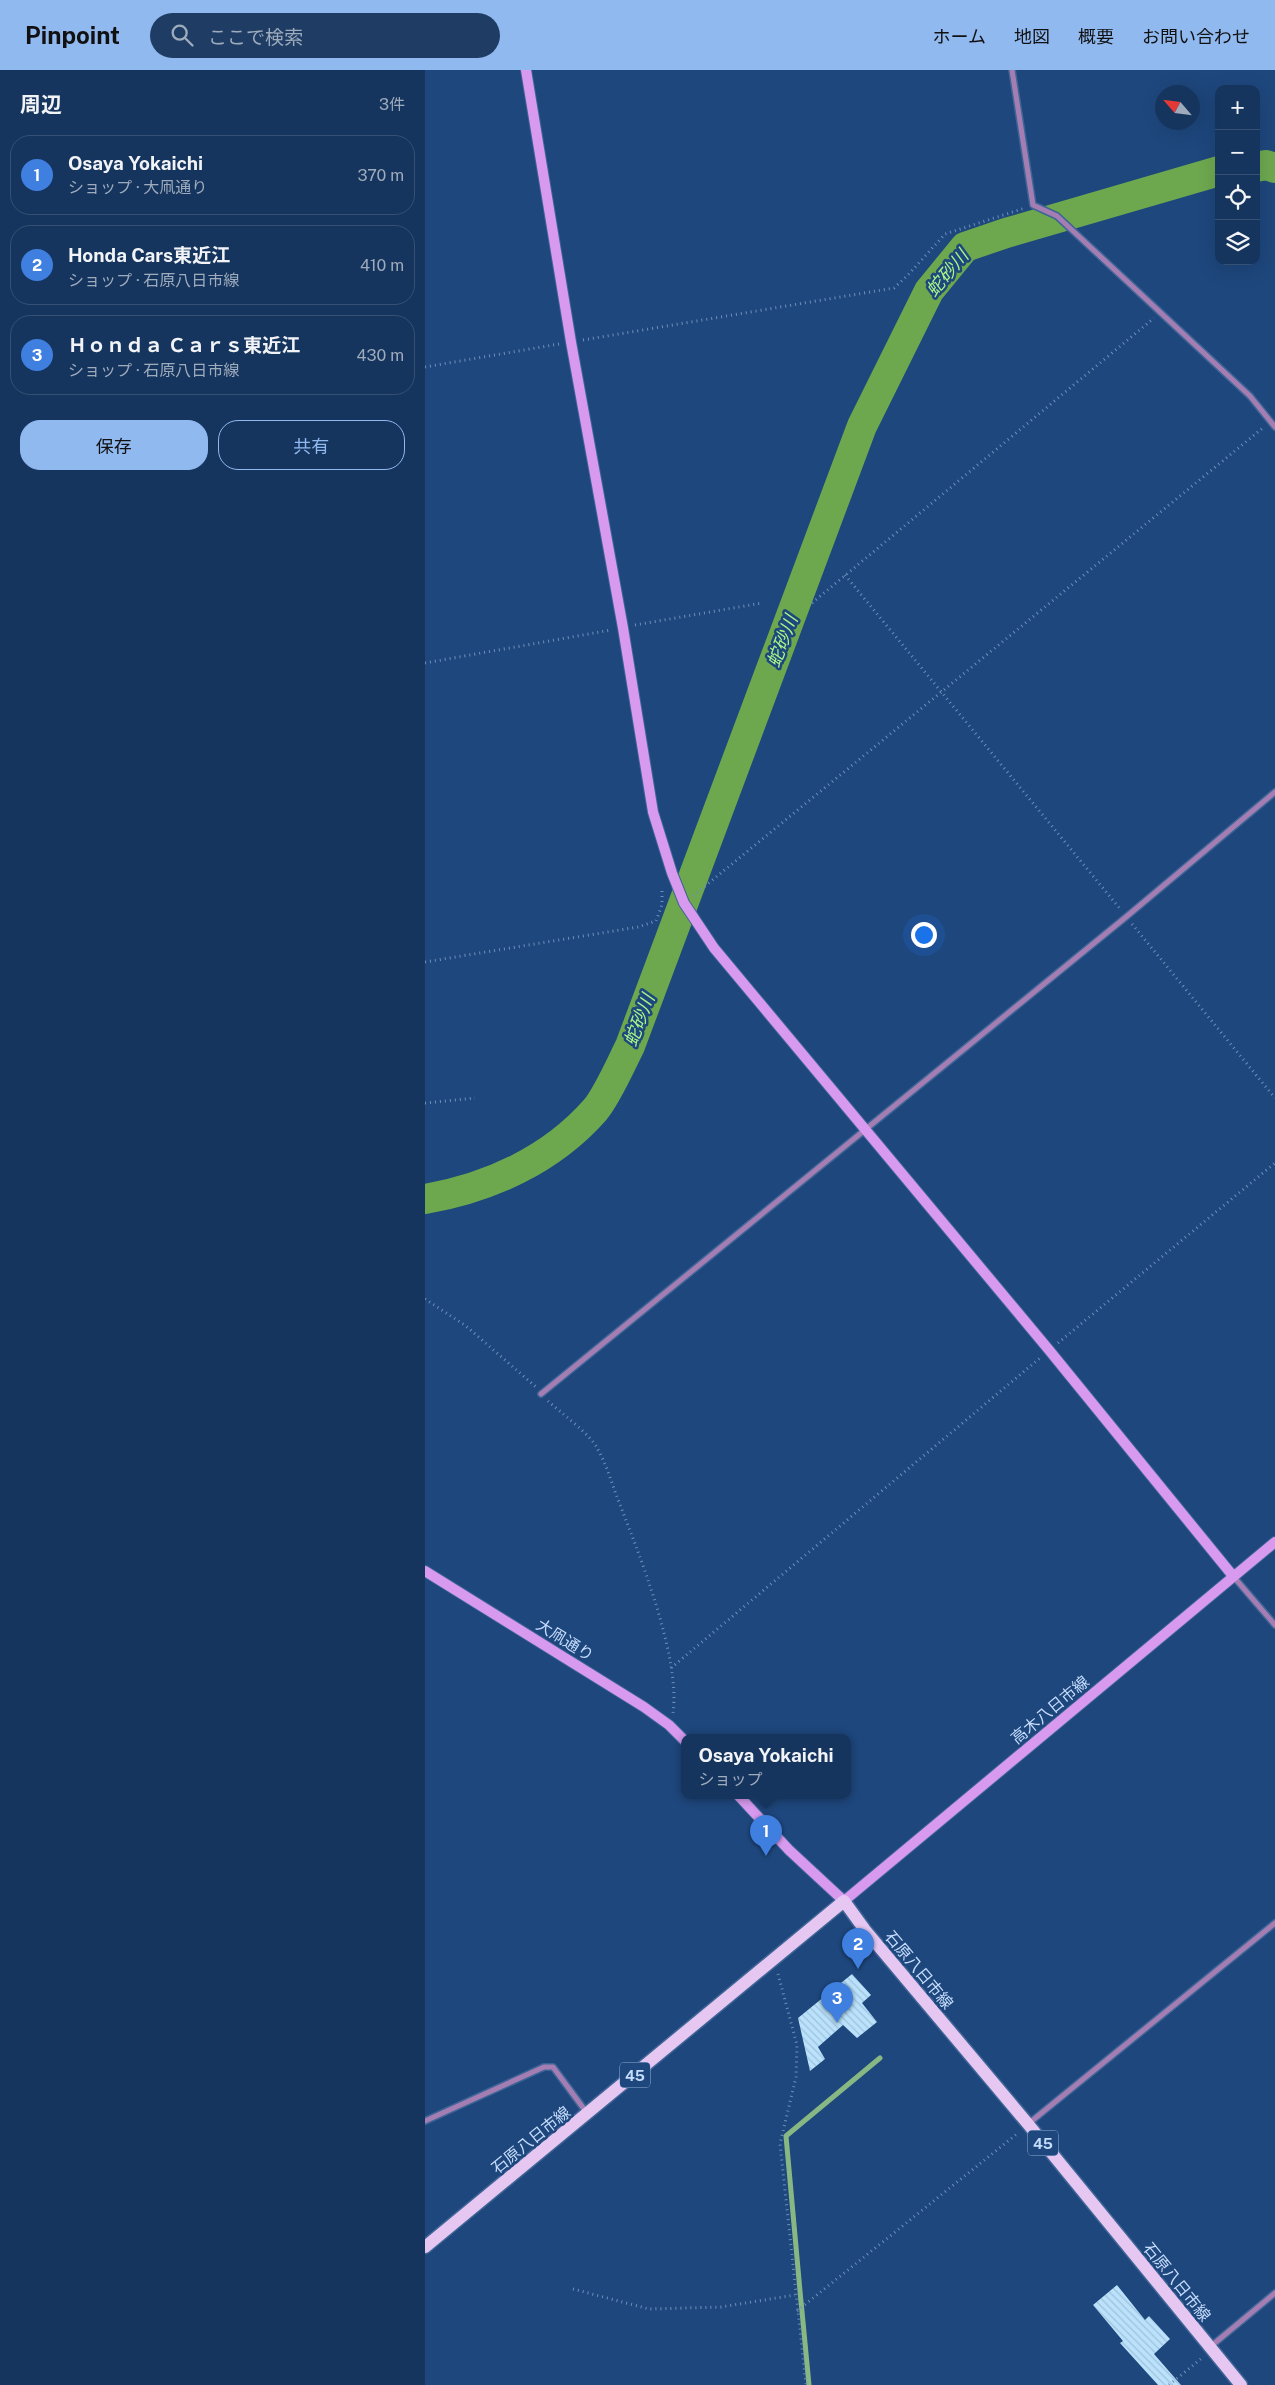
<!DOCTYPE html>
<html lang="ja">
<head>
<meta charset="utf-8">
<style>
  :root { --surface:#16355e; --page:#1f3d64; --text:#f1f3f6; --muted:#9eabbc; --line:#355073; --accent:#90b9f0 }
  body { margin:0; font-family:"Public Sans","Noto Sans JP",sans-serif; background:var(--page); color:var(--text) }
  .controls { position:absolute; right:15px; top:15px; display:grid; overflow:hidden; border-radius:10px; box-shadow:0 5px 20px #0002 }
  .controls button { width:45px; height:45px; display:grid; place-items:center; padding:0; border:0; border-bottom:1px solid var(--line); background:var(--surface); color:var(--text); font:25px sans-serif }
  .compass { position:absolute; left:730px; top:15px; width:45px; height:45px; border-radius:50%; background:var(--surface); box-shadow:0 5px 20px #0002; rotate:298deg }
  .you { position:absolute; left:498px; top:864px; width:18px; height:18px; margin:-12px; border:4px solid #fff; border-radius:50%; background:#1a73e8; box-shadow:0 0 0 8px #1a73e833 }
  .badge { display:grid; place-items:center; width:32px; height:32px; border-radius:50%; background:var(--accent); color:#fff; font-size:16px; font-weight:700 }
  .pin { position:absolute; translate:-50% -41px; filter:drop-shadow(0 1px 2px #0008) }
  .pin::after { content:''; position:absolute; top:26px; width:18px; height:15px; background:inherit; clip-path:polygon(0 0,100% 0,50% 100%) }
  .popup { position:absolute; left:256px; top:1664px; width:170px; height:65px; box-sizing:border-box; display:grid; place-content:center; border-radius:10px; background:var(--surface); filter:drop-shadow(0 1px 4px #0005); font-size:16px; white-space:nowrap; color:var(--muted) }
  .popup b { font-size:19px; color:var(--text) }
  .popup::after { content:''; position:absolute; left:50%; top:100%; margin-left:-10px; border:10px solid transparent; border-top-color:var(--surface) }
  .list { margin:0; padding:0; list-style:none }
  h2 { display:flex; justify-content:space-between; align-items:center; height:65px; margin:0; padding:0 20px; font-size:21px }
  h2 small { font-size:16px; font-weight:400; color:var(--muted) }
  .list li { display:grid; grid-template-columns:32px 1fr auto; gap:15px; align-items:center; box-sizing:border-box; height:80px; margin:0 10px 10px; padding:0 10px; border:1px solid var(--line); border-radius:20px }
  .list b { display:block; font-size:19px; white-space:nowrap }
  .list p { margin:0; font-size:16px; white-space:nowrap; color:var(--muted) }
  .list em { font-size:16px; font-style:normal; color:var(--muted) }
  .actions { display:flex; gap:10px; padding:15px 20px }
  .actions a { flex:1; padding:11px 0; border:1px solid var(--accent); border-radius:20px; text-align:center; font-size:18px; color:var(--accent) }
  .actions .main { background:var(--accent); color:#111 }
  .icon { flex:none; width:28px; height:28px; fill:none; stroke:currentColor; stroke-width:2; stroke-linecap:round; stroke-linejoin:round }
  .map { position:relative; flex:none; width:850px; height:2315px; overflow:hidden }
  header { display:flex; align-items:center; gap:30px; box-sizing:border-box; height:70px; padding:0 25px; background:var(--accent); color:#111 }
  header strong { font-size:24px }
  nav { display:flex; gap:28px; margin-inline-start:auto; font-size:18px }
  .search { width:350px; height:45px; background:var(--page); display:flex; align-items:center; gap:12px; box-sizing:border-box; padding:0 18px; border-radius:28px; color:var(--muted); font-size:19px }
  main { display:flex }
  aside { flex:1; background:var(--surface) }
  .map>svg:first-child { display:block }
</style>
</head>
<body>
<header>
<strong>Pinpoint</strong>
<div class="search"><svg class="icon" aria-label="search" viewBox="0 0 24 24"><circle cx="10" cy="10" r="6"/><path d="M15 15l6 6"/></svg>ここで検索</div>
<nav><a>ホーム</a><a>地図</a><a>概要</a><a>お問い合わせ</a></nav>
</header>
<main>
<aside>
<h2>周辺<small>3件</small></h2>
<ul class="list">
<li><span class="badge" style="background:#3f7fe0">1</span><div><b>Osaya Yokaichi</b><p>ショップ · 大凧通り</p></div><em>370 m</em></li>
<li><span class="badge" style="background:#3f7fe0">2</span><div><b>Honda Cars東近江</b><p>ショップ · 石原八日市線</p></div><em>410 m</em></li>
<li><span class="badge" style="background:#3f7fe0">3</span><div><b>Ｈｏｎｄａ Ｃａｒｓ東近江</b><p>ショップ · 石原八日市線</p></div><em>430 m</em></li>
</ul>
<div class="actions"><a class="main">保存</a><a>共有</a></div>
</aside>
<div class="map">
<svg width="850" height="2315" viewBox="0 0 850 2315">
  <defs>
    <pattern id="building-back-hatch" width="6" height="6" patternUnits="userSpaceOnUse" patternTransform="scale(1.25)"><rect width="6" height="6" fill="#bae2fc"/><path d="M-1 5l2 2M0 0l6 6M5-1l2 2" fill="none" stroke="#a1c2d9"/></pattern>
  </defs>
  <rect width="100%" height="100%" fill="#1e477d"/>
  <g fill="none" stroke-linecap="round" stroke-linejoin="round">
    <path stroke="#87b883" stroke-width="5" d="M 376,2231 L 384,2315
      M 376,2232 L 361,2066 L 455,1988"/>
    <path stroke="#6da84f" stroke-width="30" d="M 831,97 L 841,95 L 850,98
      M 0,1129 C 64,1118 126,1090 170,1040 C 182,1026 196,994 205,976 L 437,356 L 504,221 L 540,177 L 581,163 L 794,101"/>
  </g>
  <path fill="url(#building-back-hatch)" d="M 427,1904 L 446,1925 L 437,1933 L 452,1952 L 432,1968 L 418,1955 L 393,1977 L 400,1989 L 385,2001 L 373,1948 Z
    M 692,2215 L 720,2250 L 724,2246 L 745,2269 L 729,2284 L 756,2315 L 733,2315 L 695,2273 L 698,2271 L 668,2235 Z"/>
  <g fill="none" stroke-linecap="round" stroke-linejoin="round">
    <g stroke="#3f6596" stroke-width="8">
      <path id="street" d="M 587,0 L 608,135 L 632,146 L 825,326 L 850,357
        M 116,1324 L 701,847 L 850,722
        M 808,1506 L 850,1555
        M 0,2051 L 119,1997 L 128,1997 L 162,2043
        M 603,2054 L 850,1853
        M 785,2277 L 850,2223"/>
    </g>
    <g stroke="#3f6596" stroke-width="12">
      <path id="secondary" d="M 101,0 L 146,272 L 198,558 L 228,742 L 247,803 L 259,833 L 289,878 L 624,1280 L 808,1506
        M 0,1501 L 219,1637 L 244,1655 L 260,1671
        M 313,1725 L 364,1780 L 419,1831 L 850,1472"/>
    </g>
    <g stroke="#3f6596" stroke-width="15">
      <path id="primary" d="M 0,2177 L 419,1831 L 440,1860 L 603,2054 L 816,2315"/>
    </g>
    <path stroke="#6f8fbb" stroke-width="3" stroke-dasharray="1 4" stroke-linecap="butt" d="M 158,270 L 469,218 L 483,205 L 520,164 L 600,138
      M 0,297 L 134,274
      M 420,505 L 696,840
      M 387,533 L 729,248
      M 210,555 L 337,533
      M 0,593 L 186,560
      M 268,826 L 839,357
      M 707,854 L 850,1028
      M 0,892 L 213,857 L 231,851 L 237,835 L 237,817
      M 0,1033 L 50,1028
      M 0,1229 L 41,1256 L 111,1317
      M 633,1273 L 850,1093
      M 123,1331 C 135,1342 166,1365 172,1378 C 181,1393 186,1411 192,1427 C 213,1481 256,1587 248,1643
      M 246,1598 L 615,1288
      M 353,1904 L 372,1975 L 371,2007 L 355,2074 L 381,2315
      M 148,2219 L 224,2239 L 296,2237 L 370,2225
      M 372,2241 L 593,2063
      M 744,2315 L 777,2288"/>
    <use href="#street" stroke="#a47eb3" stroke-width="5"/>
    <use href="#secondary" stroke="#d89aef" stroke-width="10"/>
    <use href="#primary" stroke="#e6c7f2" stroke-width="12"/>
  </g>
  <g text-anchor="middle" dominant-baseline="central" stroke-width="5" stroke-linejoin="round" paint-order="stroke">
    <g fill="#1e477d" stroke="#93afd6" stroke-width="1">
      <rect x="195" y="1992.5" width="30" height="25" rx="4"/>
      <rect x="603" y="2060.5" width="30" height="25" rx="4"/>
    </g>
    <g font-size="15" font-weight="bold" fill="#c5dcfc">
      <text x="210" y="2005">45</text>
      <text x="618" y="2073">45</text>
    </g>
    <g font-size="16" fill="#c5dcfc" stroke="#1e477d">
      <text transform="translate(140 1570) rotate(32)">大凧通り</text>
      <text transform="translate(625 1640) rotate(-40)">高木八日市線</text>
      <text transform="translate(494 1900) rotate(50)">石原八日市線</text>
      <text transform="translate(106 2070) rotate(-39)">石原八日市線</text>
      <text transform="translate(752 2212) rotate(51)">石原八日市線</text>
    </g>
    <g font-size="18" font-style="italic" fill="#aaf884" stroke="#1e477d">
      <text transform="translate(522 203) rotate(-50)">蛇砂川</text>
      <text transform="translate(357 571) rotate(-69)">蛇砂川</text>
      <text transform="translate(214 950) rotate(-69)">蛇砂川</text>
    </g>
  </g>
</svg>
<div class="controls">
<button>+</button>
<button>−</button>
<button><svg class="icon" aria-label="locate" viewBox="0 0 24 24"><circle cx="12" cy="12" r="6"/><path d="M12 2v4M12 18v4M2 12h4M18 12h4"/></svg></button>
<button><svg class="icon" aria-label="layers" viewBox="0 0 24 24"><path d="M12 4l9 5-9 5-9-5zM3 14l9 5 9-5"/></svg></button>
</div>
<svg class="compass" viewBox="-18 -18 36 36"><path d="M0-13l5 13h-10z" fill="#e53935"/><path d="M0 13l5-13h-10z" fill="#9eabbc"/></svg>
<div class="you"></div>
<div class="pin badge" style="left:341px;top:1786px;background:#3f7fe0">1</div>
<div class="popup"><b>Osaya Yokaichi</b>ショップ</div>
<div class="pin badge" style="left:433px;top:1899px;background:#3f7fe0">2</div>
<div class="pin badge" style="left:412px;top:1953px;background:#3f7fe0">3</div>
</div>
</main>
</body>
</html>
